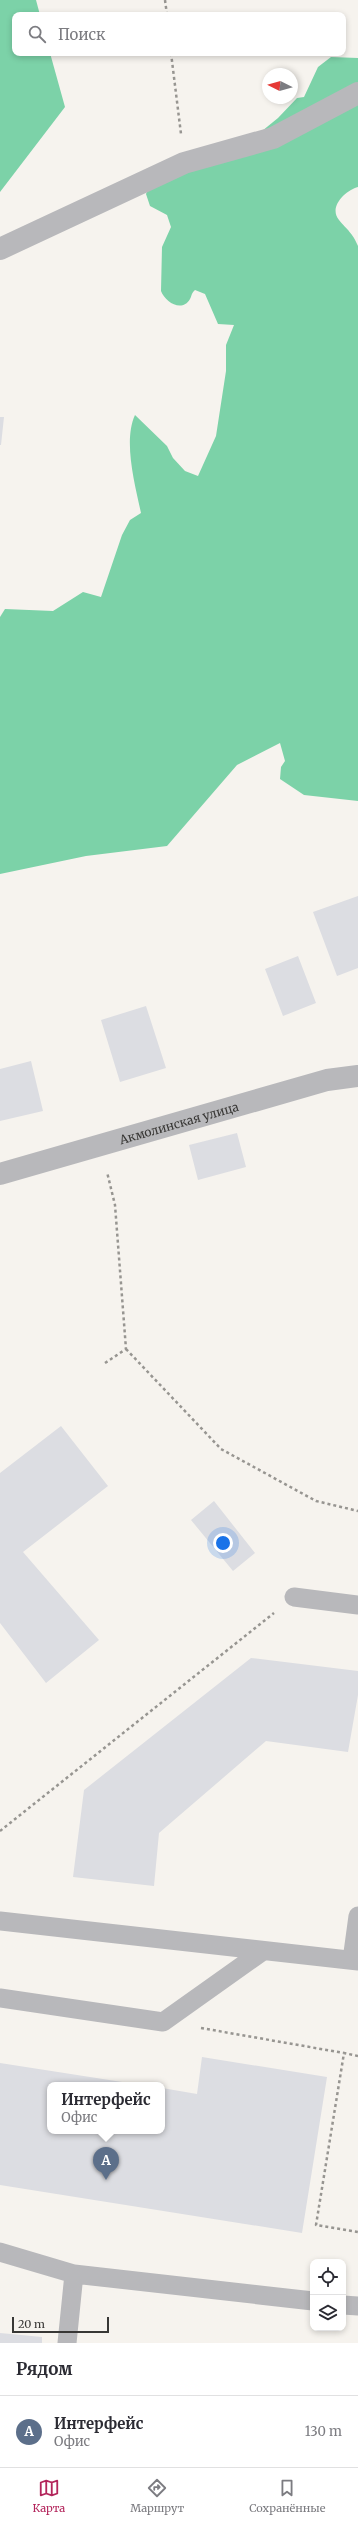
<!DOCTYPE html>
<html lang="ru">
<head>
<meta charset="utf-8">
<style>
  :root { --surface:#fff; --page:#f2f2f3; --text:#2b2b33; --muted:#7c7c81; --line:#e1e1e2; --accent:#b3255b }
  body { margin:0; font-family:Merriweather,serif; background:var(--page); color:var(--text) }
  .controls { position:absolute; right:12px; bottom:12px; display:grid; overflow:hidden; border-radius:8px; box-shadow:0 2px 6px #0003 }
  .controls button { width:36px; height:36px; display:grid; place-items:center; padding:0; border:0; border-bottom:1px solid var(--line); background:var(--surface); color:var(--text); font:20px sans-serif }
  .compass { position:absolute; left:262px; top:68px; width:36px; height:36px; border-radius:50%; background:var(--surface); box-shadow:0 2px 6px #0003; rotate:275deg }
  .scale { position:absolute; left:12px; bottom:10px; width:97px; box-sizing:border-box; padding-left:4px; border:2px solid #383735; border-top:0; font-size:11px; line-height:14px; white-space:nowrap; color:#383735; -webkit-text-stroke:3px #f6f3ee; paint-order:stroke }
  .you { position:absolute; left:223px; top:1543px; width:14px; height:14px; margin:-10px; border:3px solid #fff; border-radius:50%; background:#1a73e8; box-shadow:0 0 0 6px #1a73e833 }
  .badge { display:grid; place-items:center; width:26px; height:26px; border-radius:50%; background:var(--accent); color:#fff; font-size:13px; font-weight:700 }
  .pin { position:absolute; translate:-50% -33px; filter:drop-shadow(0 1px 2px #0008) }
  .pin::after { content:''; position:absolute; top:21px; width:14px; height:12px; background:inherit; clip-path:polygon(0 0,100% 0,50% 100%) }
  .popup { position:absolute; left:47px; top:2082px; width:118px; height:52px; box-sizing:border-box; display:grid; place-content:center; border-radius:8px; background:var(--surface); filter:drop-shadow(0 1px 3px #0005); font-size:13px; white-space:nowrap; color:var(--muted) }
  .popup b { font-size:15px; color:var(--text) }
  .popup::after { content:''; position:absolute; left:50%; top:100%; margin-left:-8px; border:8px solid transparent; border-top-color:var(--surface) }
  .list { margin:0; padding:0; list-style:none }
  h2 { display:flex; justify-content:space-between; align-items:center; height:52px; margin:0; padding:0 16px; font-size:17px }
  h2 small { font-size:13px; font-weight:400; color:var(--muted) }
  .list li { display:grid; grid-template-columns:26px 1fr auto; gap:12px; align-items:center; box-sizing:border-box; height:72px; padding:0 16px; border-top:1px solid var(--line) }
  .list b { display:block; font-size:15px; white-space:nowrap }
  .list p { margin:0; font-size:13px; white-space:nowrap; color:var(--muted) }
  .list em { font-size:13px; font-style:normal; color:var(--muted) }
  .icon { flex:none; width:22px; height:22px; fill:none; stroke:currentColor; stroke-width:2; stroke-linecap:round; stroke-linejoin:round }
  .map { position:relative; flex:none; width:358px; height:2343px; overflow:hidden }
  .search { position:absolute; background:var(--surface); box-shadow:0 2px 6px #0003; left:12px; right:12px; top:12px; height:44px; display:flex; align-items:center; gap:10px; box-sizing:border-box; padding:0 14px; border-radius:8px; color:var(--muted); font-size:15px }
  .sheet { height:124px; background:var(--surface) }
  nav { display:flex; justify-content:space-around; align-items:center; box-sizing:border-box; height:56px; border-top:1px solid var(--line); background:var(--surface); font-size:11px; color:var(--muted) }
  nav a { display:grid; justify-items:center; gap:2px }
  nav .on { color:var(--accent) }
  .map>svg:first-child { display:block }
</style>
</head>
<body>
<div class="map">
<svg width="358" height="2343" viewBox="0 0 358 2343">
  <rect width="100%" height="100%" fill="#f6f3ee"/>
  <path fill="#7cd2a8" d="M 0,0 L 36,0 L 40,15 L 15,15 L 15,53 L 50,53 L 65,107 L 0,192 Z
    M 331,57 L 358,58 L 358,187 C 346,190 328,207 339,220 C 348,231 352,232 358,246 L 358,801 L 304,795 L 280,779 L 281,767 L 285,761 L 280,743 L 237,765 L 167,846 L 86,856 L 0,874 L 0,617 L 5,609 L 53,611 L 83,592 L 101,597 L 122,535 L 130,520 L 141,513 C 135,485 123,441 135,415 L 167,446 L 173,458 L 185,471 L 198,476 L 216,436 L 226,371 L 226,345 L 234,325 L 218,324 L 205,294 L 195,290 C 191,294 192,295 190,299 C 182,313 165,302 161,291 L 162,247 L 171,227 L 167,215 L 150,206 L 146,194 L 154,175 L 251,140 L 278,118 L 297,98 L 304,97 L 318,67 Z"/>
  <path fill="#dcdde2" d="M 0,417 L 4,417 L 1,445 L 0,445 Z
    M 358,896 L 358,968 L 337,976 L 313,912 Z
    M 298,956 L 316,1003 L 283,1016 L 265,969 Z
    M 146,1006 L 166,1068 L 120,1082 L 101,1020 Z
    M 31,1061 L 43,1111 L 0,1121 L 0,1069 Z
    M 237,1133 L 246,1167 L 198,1180 L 189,1145 Z
    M 61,1426 L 108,1486 L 23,1552 L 99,1640 L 46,1683 L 0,1623 L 0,1473 Z
    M 214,1501 L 255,1553 L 233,1571 L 191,1520 Z
    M 251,1658 L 358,1671 L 358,1695 L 348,1752 L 266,1741 L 159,1833 L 154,1886 L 73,1877 L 84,1790 Z
    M 202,2057 L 327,2077 L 302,2233 L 0,2185 L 0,2063 L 135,2084 L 50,2085 L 50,2131 L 162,2131 L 162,2088 L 197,2094 Z
    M 0,2333 L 42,2337 L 42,2343 L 0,2343 Z"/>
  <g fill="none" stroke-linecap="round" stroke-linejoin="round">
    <path stroke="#979591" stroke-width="2.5" stroke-dasharray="3 3" stroke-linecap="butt" d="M 165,0 L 167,15
      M 171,53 L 181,134
      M 126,1349 L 221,1449 L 316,1501 L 358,1511
      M 105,1363 L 126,1349 L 115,1205 L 107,1172
      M 0,1831 L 274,1613
      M 201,2028 L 344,2053
      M 358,2056 L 344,2053 L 316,2225 L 358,2232"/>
    <path stroke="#b8b8bb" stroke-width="19" d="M 294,1597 L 358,1605
      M 0,1921 L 358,1961
      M 352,1960 L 358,1916
      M 0,1998 L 163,2022 L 263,1951
      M 0,2252 L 74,2274
      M 343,2305 L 358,2306
      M 67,2343 L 74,2274 L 313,2301"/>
    <g stroke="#b8b8bb" stroke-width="22">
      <path d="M 0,249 L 184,163 L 273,138 L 358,93"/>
      <path id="s1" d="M 0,1174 L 327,1080 L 358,1076"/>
    </g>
  </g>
  <g text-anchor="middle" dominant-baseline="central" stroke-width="3" stroke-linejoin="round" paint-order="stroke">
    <g font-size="12" fill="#383735" stroke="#f6f3ee">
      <text stroke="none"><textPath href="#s1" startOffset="186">Акмолинская улица</textPath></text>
    </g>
  </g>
</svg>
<div class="controls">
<button><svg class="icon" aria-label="locate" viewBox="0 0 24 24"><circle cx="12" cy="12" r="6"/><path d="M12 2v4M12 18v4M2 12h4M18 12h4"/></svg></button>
<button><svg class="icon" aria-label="layers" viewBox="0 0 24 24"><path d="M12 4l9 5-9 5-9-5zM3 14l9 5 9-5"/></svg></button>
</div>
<svg class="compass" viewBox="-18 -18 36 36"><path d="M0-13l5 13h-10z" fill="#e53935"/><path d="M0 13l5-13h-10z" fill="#7c7c81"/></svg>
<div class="scale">20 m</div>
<div class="you"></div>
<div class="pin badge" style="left:106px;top:2180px;background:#5c6f8a">A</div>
<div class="popup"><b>Интерфейс</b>Офис</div>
<div class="search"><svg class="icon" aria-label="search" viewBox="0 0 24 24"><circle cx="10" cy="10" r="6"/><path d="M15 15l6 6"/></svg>Поиск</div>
</div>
<section class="sheet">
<h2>Рядом<small></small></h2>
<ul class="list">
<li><span class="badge" style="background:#5c6f8a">A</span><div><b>Интерфейс</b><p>Офис</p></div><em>130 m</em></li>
</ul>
</section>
<nav>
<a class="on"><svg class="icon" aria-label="map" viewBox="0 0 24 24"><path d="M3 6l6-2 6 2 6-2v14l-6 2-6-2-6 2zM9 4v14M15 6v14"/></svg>Карта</a>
<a><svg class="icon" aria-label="directions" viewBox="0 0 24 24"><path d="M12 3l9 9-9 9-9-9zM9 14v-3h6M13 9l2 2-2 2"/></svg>Маршрут</a>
<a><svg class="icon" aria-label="saved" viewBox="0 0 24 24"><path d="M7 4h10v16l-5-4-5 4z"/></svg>Сохранённые</a>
</nav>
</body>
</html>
